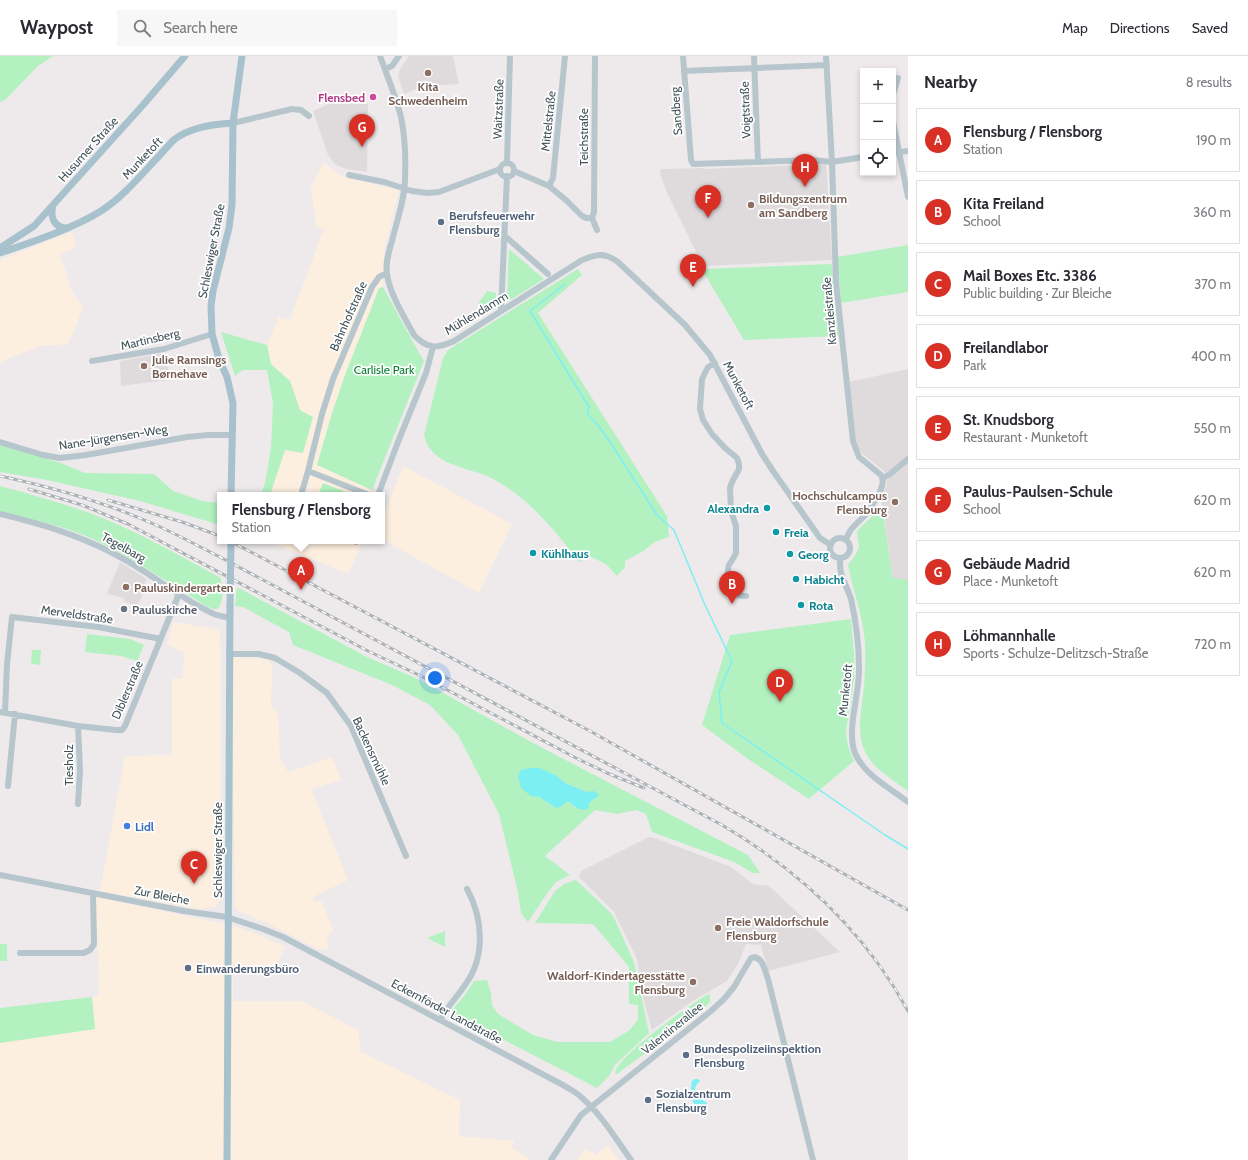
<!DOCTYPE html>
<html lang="en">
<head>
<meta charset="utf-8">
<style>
  :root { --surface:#fff; --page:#f7f7f7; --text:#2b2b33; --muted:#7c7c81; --line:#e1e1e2; --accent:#d93025 }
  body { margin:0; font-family:Cabin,sans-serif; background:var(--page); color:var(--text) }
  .controls { position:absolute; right:12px; top:12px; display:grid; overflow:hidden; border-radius:0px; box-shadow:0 2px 6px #0003 }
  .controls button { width:36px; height:36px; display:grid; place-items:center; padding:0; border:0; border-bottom:1px solid var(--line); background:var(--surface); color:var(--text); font:20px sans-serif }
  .you { position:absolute; left:435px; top:622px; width:14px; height:14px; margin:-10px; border:3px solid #fff; border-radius:50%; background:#1a73e8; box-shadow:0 0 0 6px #1a73e833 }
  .badge { display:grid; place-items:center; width:26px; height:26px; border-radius:50%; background:var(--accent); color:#fff; font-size:13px; font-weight:700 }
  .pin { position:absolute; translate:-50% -33px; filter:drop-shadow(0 1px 2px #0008) }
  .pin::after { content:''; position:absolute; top:21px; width:14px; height:12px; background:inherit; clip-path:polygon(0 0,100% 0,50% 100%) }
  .popup { position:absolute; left:217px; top:436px; width:168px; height:52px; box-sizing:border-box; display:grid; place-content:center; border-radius:0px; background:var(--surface); filter:drop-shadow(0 1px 3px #0005); font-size:13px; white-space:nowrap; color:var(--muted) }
  .popup b { font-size:15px; color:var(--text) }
  .popup::after { content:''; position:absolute; left:50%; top:100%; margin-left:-8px; border:8px solid transparent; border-top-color:var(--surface) }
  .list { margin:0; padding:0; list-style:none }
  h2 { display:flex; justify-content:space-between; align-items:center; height:52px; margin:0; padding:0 16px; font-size:17px }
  h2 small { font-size:13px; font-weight:400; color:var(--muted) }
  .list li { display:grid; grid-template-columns:26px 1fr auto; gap:12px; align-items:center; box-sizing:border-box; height:64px; margin:0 8px 8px; padding:0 8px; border:1px solid var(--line); border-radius:0px }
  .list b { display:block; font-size:15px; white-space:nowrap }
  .list p { margin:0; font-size:13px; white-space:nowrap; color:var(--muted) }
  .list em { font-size:13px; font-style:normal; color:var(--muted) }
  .icon { flex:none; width:22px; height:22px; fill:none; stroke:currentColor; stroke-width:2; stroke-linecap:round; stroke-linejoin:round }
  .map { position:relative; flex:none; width:908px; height:1104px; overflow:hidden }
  header { display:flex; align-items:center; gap:24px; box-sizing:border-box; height:56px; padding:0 20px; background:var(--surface); border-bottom:1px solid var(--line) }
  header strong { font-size:19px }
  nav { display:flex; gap:22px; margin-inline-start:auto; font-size:14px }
  .search { width:280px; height:36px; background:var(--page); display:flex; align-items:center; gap:10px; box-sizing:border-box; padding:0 14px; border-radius:0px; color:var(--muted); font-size:15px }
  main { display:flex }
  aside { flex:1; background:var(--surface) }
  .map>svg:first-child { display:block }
</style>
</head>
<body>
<header>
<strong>Waypost</strong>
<div class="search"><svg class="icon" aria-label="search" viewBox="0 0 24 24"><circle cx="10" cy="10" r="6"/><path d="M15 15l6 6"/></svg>Search here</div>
<nav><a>Map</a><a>Directions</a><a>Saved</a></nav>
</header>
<main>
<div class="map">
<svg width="908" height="1104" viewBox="0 0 908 1104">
  <rect width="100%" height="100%" fill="#eeeaeb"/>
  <path fill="#fdefe0" d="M 324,106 L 337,117 L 348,122 L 399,134 L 384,194 L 383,231 L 379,232 L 345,319 L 332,357 L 317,409 L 383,439 L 382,443 L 382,439 L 270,439 L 285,394 L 303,397 L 300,354 L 290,325 L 271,309 L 267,289 L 279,261 L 290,264 L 324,173 L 316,170 L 311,130 Z
    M 72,176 L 76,192 L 60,198 L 72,236 L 83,250 L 74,275 L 68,288 L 41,290 L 6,303 L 0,308 L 0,204 Z
    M 403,410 L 512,468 L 479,537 L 382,483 L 382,464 Z
    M 267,485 L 363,485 L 348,518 Z
    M 173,566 L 220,574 L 221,616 L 220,845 L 216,851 L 199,853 L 100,835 L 125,700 L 172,699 L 172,623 L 183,622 L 184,596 L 167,589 Z
    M 232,601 L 269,603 L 272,610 L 271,650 L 278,657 L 280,703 L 288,716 L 332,701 L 341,724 L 311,733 L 348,824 L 313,841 L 315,845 L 322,846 L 333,873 L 326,883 L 329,892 L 320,894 L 263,865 L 240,856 L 235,851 Z
    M 96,841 L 233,870 L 257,878 L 285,891 L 272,919 L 260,918 L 259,911 L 233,909 L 233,945 L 302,945 L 358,974 L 361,996 L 460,1044 L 459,1080 L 514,1085 L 512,1092 L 531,1104 L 0,1104 L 0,987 L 95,973 L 92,941 L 99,940 Z
    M 608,1089 L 619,1104 L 577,1104 L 586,1093 L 596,1099 Z"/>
  <path fill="#dfdbdd" d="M 409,0 L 453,0 L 459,28 L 425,30 L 404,38 L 398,21 L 400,13 Z
    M 331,47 L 368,48 L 367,116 L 346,113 L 335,108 L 328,99 L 313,55 Z
    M 826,108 L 832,204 L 703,210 L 668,139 L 660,118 L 660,115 L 662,113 L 704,112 L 705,113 Z
    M 162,297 L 169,315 L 168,324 L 121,330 L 120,305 Z
    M 908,313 L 908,571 L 893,522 L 881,440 L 887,429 L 885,416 L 863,398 L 860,395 L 856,384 L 849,326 Z
    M 120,506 L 147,523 L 142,533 L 145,535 L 137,550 L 124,546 L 124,542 L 107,538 L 107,537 Z
    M 649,781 L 655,782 L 731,811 L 753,828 L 769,830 L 840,896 L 768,915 L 761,889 L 746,888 L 739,906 L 727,925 L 691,946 L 652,974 L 643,942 L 637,903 L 614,856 L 579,821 L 581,815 Z"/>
  <path fill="#b3f2c0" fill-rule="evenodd" d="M 0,0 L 53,0 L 38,10 L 5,44 L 0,46 Z
    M 908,189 L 908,236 L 841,247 L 837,201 Z
    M 509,193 L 544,223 L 507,246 Z
    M 832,208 L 834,246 L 839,280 L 744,284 L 704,217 L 704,213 Z
    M 578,213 L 582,219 L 538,257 L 667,460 L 669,481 L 655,486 L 645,494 L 625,505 L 625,511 L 617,520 L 606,508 L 589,500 L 579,506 C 555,474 526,439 489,421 C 465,410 431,410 424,379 L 443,302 L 448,294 Z
    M 383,231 L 413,286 L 424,305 L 372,434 L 317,409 L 332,357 L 345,319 L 379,232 Z
    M 487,235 L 496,237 L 495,253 L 488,257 L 478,248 Z
    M 221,276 L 267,289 L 271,308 L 290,325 L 300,354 L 313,361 L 303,397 L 285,394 L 270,439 L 261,439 L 265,427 L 271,392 L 273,347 L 267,314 L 243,314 L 235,320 Z
    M 0,389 L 61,407 L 85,417 L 154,418 L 173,435 L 202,445 L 220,447 L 220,469 L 140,445 L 47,424 L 0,416 Z
    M 323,427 L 351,438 L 352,439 L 318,439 Z
    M 0,430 C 29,438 59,446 87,456 C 134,473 178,499 221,522 C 222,532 225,546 217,553 L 213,553 L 206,550 C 169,527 133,502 93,483 C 64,470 31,463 0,455 Z
    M 882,451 L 893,522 L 908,524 L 908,735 C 895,725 877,715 868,701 C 854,679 862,654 864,630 C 865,616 866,600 865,587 C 863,560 853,535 848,509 L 856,498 L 859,491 L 857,476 L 860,472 Z
    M 237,531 L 365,600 L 420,624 L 533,687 L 748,799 L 760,817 L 753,817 L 734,806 L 652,776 L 646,758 L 636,754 L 617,758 L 595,754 L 545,800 L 570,819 L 556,826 L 546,839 L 528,866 L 521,857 L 517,832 L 499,758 L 458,679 L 430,649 L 392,629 L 293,589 L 289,576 L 243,551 L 235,550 ZM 557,720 L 565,727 L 587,736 L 594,743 L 589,747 L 575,752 L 570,746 L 566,745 L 556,752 L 539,741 Z
    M 851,563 L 854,598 L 854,623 L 846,676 L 848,690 L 854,705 L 809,743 L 748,703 L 702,669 L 730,579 Z
    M 87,578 L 130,583 L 144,589 L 137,605 L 121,600 L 85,596 Z
    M 32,594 L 41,594 L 40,609 L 32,608 L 31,606 Z
    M 576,824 L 611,857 L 615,864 L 634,906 L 649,977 L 615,1009 L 609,1020 L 597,1032 L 450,956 L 465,939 L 474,925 L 487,924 L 491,937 L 492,949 L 498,958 L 533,979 L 558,986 L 610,986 L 630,974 L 638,963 L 638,949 L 629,948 L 629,911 L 593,868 L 535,867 L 555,835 L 564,828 Z
    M 445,875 L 445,891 L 427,882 Z
    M 0,888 L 7,888 L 7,905 L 0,905 Z
    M 708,938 L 710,939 L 710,946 L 690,964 L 617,1018 L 615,1017 C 618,999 690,949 708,938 Z
    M 92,941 L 95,973 L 0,987 L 0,952 Z"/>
  <path fill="#7ceff3" d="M 530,712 L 540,712 L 557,720 L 565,727 L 587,736 L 594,735 L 599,739 L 589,747 L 588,753 C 579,754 576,753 570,746 L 566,746 L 562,750 L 556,752 L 539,741 L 531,740 L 521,732 L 518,720 L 521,714 Z
    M 695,1023 L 698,1023 L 700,1025 C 695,1029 694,1033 696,1039 L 707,1047 L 707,1051 L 704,1054 L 698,1053 C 691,1047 690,1033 692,1025 Z"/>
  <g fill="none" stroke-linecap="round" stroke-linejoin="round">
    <path stroke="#7ceff3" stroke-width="1.5" d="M 565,228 L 530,255 L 589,351 L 587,358 L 598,369 L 608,383 L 657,459 L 674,474 L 705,549 L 732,605 L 719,636 L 722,667 L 885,779 L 908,793"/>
    <path stroke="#b7c6cc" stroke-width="6" d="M 380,0 C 387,20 396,40 401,61 C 405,81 406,101 405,122 C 405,143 397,164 392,185 C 389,195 385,207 387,218 C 390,239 404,260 414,279 C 427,293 437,293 454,285 L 582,204 C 597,198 604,196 618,206 L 685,269 L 710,299 L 762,398 L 773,415 L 820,482 L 831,489
      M 683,0 L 691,104 L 693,108 L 813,104 L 832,106 L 863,101
      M 754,0 L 758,106
      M 826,0 L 832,106 L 836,226 L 853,385 L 859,401 L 881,419 C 888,429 872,449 866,458 C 861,464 854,469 850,475 C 849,477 847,481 846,483
      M 385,13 L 392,10 L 399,0
      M 684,15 L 827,9
      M 893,39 L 898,22
      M 893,65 L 908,141
      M 233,67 L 292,53 L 301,54 L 309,60
      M 893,97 L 908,95
      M 507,107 L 510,0
      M500 114a7 7 0 1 1 14 0a7 7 0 1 1-14 0Z
      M 514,115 L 549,130 L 567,145 L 582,160 L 586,162 L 592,162
      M 349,119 L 384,126 L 412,135 L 427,137 L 439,136 L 500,113
      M 549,130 L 553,122 L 565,0
      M 592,162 L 594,156 L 595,0
      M 592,162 L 597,174
      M 505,180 L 548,218
      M 501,255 L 507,120
      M 92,305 L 164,293 L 212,278
      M 715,307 L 708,311 L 702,323 L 700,353 L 703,364 L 712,378 L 725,392 L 737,402 L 739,408 L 739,413 L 732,426 L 730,432 L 731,455 L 736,470 L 736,497 C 734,502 731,505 729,509 C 726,515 729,526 730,533 C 734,539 739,540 746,540
      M 0,386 L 43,399 L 60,402 L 86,399 L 187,381 L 208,379 L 232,379
      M 308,415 L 369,439
      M 883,422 L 890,418 L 908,403
      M 301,439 L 308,415 L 322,358 L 333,323 L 372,231 L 379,221 L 387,217
      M 378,439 L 398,386 L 426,317 L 433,291
      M 0,458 C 42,468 82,480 120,501 C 152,518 180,542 212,557 C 217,560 224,560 229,562
      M830 492a10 10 0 1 1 20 0a10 10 0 1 1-20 0Z
      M 356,486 L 357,485
      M 840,502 C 840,507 840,513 841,517 C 844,526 848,534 851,543 C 856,565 859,590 859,612 C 860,638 846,673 855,697 C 864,719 890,732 908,746
      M 229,598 L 259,598 L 275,602 L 300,617 L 327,637 L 351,670 L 406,800
      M 0,656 L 78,670 L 116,674 L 122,674 L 125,670 L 179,538
      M 5,657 L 7,608 L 12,561 L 98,571 L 161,583
      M 8,730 L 15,658
      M 78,748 L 80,714 L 78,670
      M 0,819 L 184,855 L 227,861 L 263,873 L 283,881 L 563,1029 C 569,1033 576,1036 581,1041 C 602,1059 615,1082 631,1104
      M 20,897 L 84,897 L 90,894 L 94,888 L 93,837
      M 440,964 C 447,951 457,941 465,929 C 486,901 483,862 467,833
      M 551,1104 L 581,1059 L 711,955 L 724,943 L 734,931 L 751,902 C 762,898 765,915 768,923 L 813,1104"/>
    <path stroke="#a7c1cd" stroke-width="7" d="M 53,149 C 50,160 53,171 66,172
      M 0,192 L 34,170 L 143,49 L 185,0
      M 0,197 C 32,186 72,173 101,155 C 123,141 140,120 158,101 C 164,95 169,88 175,83 C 191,71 214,68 233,67
      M 231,439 L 233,347 L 227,321 L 219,303 L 212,278 L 211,250 L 213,235 L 229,172 L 232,149 L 233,67 L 242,0
      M 227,1104 L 230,550"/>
    <g stroke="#acb2b6" stroke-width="3">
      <path id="rail" d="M 0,420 C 51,431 101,445 149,466 C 173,476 196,489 220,501 L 722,769 C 800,815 864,874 908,955
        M 29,433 L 82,449 L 128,468 L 368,595 L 421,620 L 576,702 L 607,717 L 644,732
        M 108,444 L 182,466 L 220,480
        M 230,485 L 590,675 L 908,854"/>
    </g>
    <use href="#rail" stroke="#fff" stroke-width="1.5" stroke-dasharray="4.5" stroke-linecap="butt"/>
    <path stroke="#a7c1cd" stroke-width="7" d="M 230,550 L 231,485"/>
  </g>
  <g fill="#8d6e63" stroke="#fff" stroke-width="1.5">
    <circle cx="428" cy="17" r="4"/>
    <circle cx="751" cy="149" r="4"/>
    <circle cx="144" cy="310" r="4"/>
    <circle cx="895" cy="446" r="4"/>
    <circle cx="126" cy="531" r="4"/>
    <circle cx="718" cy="872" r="4"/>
    <circle cx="693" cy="926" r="4"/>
  </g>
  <circle fill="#d1479c" stroke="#fff" stroke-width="1.5" cx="373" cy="41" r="4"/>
  <g fill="#5c6f8a" stroke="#fff" stroke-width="1.5">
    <circle cx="441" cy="166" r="4"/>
    <circle cx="188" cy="912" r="4"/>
    <circle cx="686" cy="999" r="4"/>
    <circle cx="648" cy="1044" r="4"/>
  </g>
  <g fill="#0f9aa8" stroke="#fff" stroke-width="1.5">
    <circle cx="767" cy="452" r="4"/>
    <circle cx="776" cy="476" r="4"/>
    <circle cx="533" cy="497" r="4"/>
    <circle cx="790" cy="498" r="4"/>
    <circle cx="796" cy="523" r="4"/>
    <circle cx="801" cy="549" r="4"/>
  </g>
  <circle fill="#6b7280" stroke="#fff" stroke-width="1.5" cx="124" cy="553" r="4"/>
  <circle fill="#3f7fe0" stroke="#fff" stroke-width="1.5" cx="127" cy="770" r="4"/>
  <g text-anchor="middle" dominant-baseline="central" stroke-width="3.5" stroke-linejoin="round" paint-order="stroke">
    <g font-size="12" font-weight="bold" fill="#785e54" stroke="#fff" text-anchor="start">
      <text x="428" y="30" text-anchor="middle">Kita<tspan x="428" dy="14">Schwedenheim</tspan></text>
      <text x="759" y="142">Bildungszentrum<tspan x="759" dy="14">am Sandberg</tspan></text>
      <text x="152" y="303">Julie Ramsings<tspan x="152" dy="14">Børnehave</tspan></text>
      <text x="887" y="439" text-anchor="end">Hochschulcampus<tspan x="887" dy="14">Flensburg</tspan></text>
      <text x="134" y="531">Pauluskindergarten</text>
      <text x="726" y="865">Freie Waldorfschule<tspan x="726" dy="14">Flensburg</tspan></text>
      <text x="685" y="919" text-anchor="end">Waldorf-Kindertagesstätte<tspan x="685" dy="14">Flensburg</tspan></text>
    </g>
    <g font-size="12" font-weight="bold" fill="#b23c85" stroke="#fff" text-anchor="end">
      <text x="365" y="41">Flensbed</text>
    </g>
    <g font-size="12" fill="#42535a" stroke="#fff">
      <text transform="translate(498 53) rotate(-88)">Waitzstraße</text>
      <text transform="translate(745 54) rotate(-92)">Voigtstraße</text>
      <text transform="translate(676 55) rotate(-94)">Sandberg</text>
      <text transform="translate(548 65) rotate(-84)">Mittelstraße</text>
      <text transform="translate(583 81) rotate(-90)">Teichstraße</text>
      <text transform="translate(88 93) rotate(-48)">Husumer Straße</text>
      <text transform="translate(142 102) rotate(-47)">Munketoft</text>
      <text transform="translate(211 195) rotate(-79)">Schleswiger Straße</text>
      <text transform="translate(829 255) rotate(-95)">Kanzleistraße</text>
      <text transform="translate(476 257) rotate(-31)">Mühlendamm</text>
      <text transform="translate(348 260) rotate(-66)">Bahnhofstraße</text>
      <text transform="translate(150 283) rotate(-13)">Martinsberg</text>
      <text transform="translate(739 329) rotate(62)">Munketoft</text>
      <text transform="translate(113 381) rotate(-9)">Nane-Jürgensen-Weg</text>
      <text transform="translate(124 491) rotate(29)">Tegelbarg</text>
      <text transform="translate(77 558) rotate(8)">Merveldstraße</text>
      <text transform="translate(127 634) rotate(-67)">Diblerstraße</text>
      <text transform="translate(845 634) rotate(-84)">Munketoft</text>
      <text transform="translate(372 695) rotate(65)">Backensmühle</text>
      <text transform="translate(68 709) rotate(-90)">Tiesholz</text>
      <text transform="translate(217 794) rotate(-90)">Schleswiger Straße</text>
      <text transform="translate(162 839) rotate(11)">Zur Bleiche</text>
      <text transform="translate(447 955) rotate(28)">Eckernförder Landstraße</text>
      <text transform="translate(672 972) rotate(-39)">Valentinerallee</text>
    </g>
    <g font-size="12" font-weight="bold" fill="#4e5e75" stroke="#fff" text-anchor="start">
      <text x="449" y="159">Berufsfeuerwehr<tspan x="449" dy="14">Flensburg</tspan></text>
      <text x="196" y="912">Einwanderungsbüro</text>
      <text x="694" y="992">Bundespolizeiinspektion<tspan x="694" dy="14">Flensburg</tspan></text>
      <text x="656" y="1037">Sozialzentrum<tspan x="656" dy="14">Flensburg</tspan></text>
    </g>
    <g font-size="12" fill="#0e8033" stroke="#fff">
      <text x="384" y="313">Carlisle Park</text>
    </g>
    <g font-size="12" font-weight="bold" fill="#0d838f" stroke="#fff" text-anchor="start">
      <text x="759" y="452" text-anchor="end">Alexandra</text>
      <text x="784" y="476">Freia</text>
      <text x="541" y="497">Kühlhaus</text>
      <text x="798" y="498">Georg</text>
      <text x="804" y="523">Habicht</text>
      <text x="809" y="549">Rota</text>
    </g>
    <g font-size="12" font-weight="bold" fill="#5b616d" stroke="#fff" text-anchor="start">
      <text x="132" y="553">Pauluskirche</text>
    </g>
    <g font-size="12" font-weight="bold" fill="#366cbe" stroke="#fff" text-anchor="start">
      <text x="135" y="770">Lidl</text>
    </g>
  </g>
</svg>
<div class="controls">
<button>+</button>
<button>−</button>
<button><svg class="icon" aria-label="locate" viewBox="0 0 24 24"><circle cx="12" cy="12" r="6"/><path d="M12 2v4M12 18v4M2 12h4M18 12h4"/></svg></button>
</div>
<div class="you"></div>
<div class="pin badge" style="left:301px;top:534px">A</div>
<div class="popup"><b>Flensburg / Flensborg</b>Station</div>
<div class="pin badge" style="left:732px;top:548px">B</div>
<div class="pin badge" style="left:194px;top:828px">C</div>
<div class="pin badge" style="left:780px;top:646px">D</div>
<div class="pin badge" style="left:693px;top:231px">E</div>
<div class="pin badge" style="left:708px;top:162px">F</div>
<div class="pin badge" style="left:362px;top:91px">G</div>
<div class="pin badge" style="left:805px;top:131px">H</div>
</div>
<aside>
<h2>Nearby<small>8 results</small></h2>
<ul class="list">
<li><span class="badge">A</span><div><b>Flensburg / Flensborg</b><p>Station</p></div><em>190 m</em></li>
<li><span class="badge">B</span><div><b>Kita Freiland</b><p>School</p></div><em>360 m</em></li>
<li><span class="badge">C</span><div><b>Mail Boxes Etc. 3386</b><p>Public building · Zur Bleiche</p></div><em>370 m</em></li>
<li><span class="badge">D</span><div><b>Freilandlabor</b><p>Park</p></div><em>400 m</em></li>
<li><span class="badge">E</span><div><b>St. Knudsborg</b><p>Restaurant · Munketoft</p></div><em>550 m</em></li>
<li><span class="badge">F</span><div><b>Paulus-Paulsen-Schule</b><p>School</p></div><em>620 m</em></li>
<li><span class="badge">G</span><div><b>Gebäude Madrid</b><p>Place · Munketoft</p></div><em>620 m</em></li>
<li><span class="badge">H</span><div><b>Löhmannhalle</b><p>Sports · Schulze-Delitzsch-Straße</p></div><em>720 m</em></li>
</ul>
</aside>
</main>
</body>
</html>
